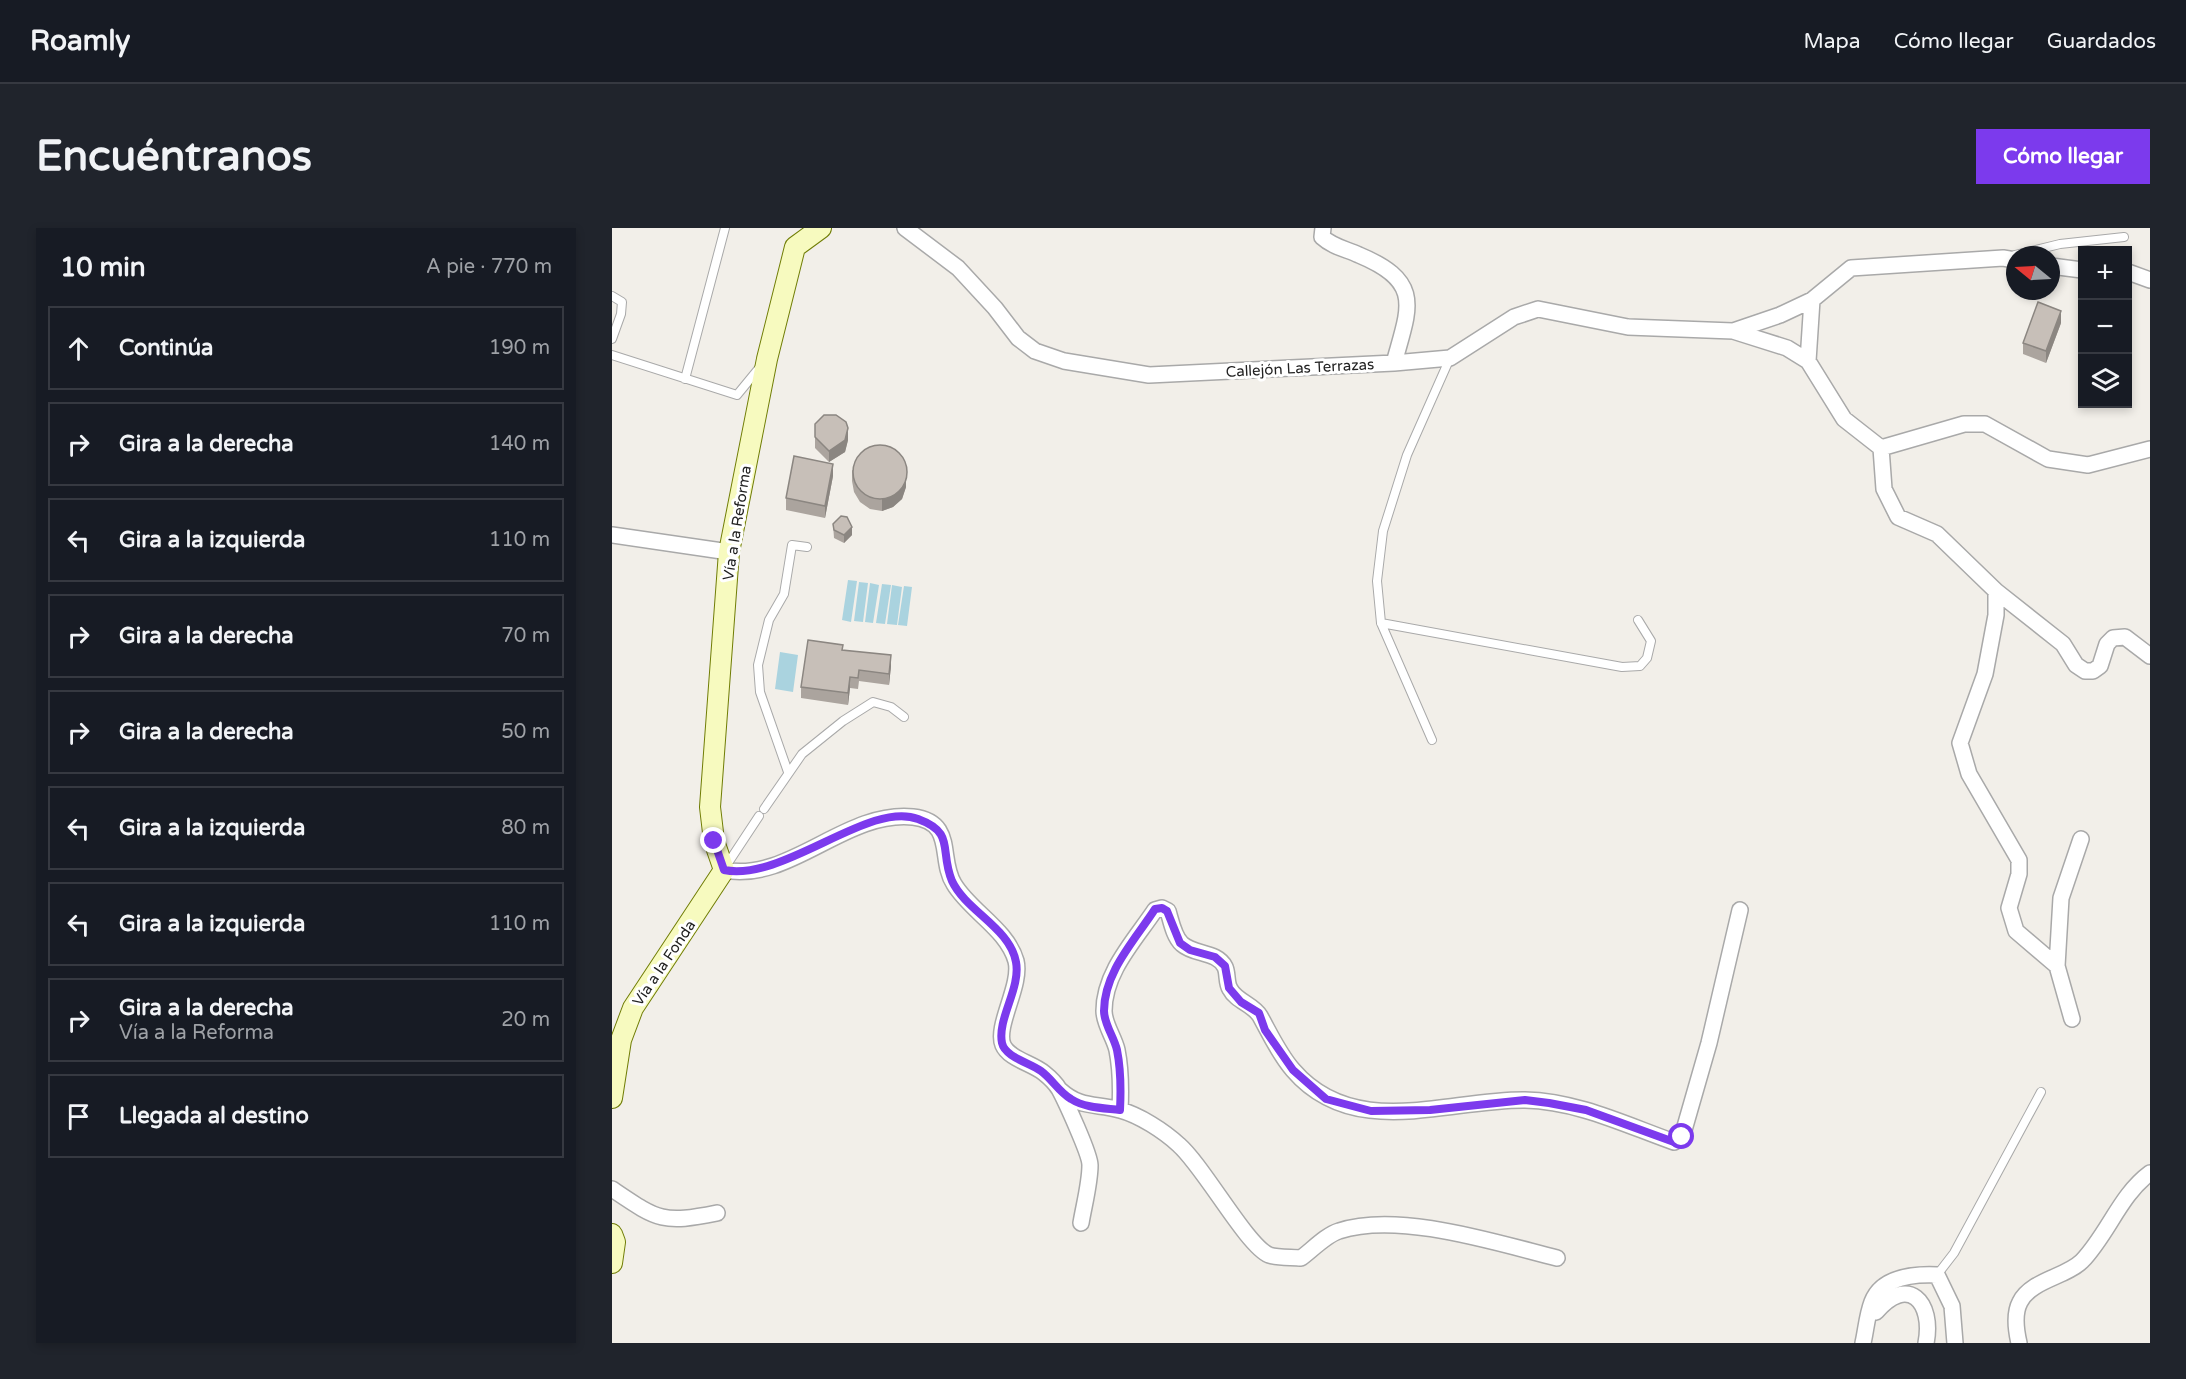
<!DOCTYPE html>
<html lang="es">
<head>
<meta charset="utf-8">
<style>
  :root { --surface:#171b24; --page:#20242c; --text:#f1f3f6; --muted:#9ea1a6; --line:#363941; --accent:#7c3aed }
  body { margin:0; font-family:"Varela Round",sans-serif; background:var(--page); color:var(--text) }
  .controls { position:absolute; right:18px; top:18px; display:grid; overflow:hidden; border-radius:0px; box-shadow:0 3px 9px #0003 }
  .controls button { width:54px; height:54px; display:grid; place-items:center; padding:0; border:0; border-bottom:2px solid var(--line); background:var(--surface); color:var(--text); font:30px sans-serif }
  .compass { position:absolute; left:1394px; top:18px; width:54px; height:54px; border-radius:50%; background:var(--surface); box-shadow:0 3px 9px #0003; rotate:288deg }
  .stop { position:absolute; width:18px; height:18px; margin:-14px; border:4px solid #7c3aed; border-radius:50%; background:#fff }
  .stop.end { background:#7c3aed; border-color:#fff; box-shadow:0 2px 6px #0008 }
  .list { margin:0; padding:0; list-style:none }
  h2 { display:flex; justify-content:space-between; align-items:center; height:78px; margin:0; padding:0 24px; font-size:26px }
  h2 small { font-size:20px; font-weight:400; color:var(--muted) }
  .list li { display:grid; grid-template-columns:39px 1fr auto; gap:18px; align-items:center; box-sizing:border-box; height:84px; margin:0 12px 12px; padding:0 12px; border:2px solid var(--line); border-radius:0px }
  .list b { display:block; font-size:22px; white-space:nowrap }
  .list p { margin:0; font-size:20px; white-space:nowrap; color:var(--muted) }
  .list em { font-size:20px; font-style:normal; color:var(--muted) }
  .icon { flex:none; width:33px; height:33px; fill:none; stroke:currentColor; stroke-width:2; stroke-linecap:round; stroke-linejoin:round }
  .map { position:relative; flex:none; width:1538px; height:1115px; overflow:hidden; border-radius:0px }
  header { display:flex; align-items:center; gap:36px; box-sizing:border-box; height:84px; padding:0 30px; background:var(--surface); border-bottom:2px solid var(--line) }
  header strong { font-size:28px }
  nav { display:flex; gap:33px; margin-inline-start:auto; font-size:21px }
  .intro { display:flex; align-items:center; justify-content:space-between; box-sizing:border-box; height:144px; padding:0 36px }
  h1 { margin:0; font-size:42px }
  .button { padding:15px 27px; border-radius:0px; background:var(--accent); color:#fff; font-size:21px; font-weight:700 }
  main { display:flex; gap:36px; padding:0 36px }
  aside { flex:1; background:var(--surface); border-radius:0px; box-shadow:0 3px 9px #0003 }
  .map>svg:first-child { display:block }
</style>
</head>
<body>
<header>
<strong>Roamly</strong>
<nav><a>Mapa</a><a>Cómo llegar</a><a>Guardados</a></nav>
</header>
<div class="intro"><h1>Encuéntranos</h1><a class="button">Cómo llegar</a></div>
<main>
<aside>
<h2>10 min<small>A pie · 770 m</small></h2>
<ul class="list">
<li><svg class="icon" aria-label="ahead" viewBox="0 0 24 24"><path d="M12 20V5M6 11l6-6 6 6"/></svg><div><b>Continúa</b></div><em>190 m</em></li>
<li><svg class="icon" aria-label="right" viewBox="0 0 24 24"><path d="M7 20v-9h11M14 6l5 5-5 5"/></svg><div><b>Gira a la derecha</b></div><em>140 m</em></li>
<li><svg class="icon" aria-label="left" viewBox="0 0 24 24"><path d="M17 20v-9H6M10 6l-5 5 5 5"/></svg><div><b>Gira a la izquierda</b></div><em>110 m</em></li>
<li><svg class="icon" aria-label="right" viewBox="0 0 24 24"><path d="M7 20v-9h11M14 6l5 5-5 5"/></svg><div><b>Gira a la derecha</b></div><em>70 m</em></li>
<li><svg class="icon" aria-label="right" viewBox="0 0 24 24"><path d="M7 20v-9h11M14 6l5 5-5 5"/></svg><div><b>Gira a la derecha</b></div><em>50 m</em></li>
<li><svg class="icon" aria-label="left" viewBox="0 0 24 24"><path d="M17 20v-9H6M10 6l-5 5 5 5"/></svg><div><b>Gira a la izquierda</b></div><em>80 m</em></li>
<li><svg class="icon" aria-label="left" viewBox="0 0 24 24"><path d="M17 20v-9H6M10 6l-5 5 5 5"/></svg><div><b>Gira a la izquierda</b></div><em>110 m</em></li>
<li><svg class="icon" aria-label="right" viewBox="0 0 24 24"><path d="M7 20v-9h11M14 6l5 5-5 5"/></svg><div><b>Gira a la derecha</b><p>Vía a la Reforma</p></div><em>20 m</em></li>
<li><svg class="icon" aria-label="arrive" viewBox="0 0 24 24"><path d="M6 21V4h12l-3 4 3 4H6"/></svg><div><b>Llegada al destino</b></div></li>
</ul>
</aside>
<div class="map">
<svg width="1538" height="1115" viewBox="0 0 1538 1115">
  <rect width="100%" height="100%" fill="#f2efe9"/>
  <path fill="#aad3df" d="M 236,352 L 245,353 L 239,394 L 230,392 Z
    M 247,354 L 256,355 L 251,394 L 242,393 Z
    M 258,355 L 267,357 L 261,395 L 253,394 Z
    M 270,356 L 279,357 L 273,396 L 264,395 Z
    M 280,357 L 290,359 L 285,397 L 275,396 Z
    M 292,358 L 300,359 L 295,398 L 286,397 Z
    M 168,424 L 186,427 L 181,464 L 163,461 Z"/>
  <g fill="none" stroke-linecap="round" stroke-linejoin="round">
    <g stroke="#a9a9a9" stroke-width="10">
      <path id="lane" d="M 1403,27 L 1448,16 L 1512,9
        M 0,68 L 10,74 L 9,86 L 0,111
        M 0,127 L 125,167 L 148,139
        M 73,151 L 113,0
        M 769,395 L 1010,439 L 1028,438 L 1035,430 L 1039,413 L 1026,392
        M 820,512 L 769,395 L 765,353 L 771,303 L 795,227 L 838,130
        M 176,544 L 148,464 L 146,437 L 157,392 L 172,366 L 180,317 L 195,319
        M 152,581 L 190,526 L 231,493 L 261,474 L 279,479 L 292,489
        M 114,638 L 147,588
        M 1325,1047 L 1342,1025 L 1429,864"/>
    </g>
    <g stroke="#a9a9a9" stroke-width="18">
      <path id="street" d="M 293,0 L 346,40 L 383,80 L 406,110 L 423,123 L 452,133 L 537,147 L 782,135 L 838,130 L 902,89 L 926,81 L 1016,99 L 1121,103 L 1175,120 L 1196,133 L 1232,191 L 1269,220 L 1272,261 L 1286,289 L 1325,306 L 1384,363 L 1384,387 L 1373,446 L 1348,515 L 1357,546 L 1407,632 L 1407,646 L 1397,680 L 1404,703 L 1445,738 L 1460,791
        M 711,0 L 710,9 C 721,19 734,21 747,27 C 812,54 797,80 782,135
        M 1439,38 L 1470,42
        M 1516,44 L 1538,52
        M 1121,103 L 1168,87 L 1200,72 L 1239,40 L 1391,30 L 1403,32
        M 1196,133 L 1200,72
        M 1269,220 L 1352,196 L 1373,196 L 1436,231 L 1476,237 L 1538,221
        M 0,307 L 117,324
        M 1384,363 L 1451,416 L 1464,437 L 1473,443 L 1481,443 L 1488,438 L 1495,416 L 1501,410 L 1513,409 L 1538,428
        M 112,642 C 178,655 233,582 301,589 C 344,594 326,631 342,656 C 358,683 395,701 404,733 C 410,757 383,798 391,817 C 397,831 420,835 432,845 C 437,849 444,856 447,861 C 453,872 478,926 478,937 C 478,955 472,977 469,995
        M 1445,738 L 1449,670 L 1469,611
        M 448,862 C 469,881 484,875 508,882 C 527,887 552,903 567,917 C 592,939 635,1018 657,1027 C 666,1030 680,1029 689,1030 C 700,1022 714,1007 727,1003 C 786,983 885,1015 945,1030
        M 508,882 C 509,862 509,842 505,822 C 502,809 492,796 492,783 C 492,744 523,712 543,682 L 550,680 L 556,683 C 559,693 562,709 570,716 C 582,727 605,723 613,739 C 616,745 614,755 618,761 C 624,773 642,777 648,788 C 658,806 667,826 681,842 C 742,913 835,871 913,872 C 965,873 1014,897 1062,914 L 1070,909 L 1097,815 L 1128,682
        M 0,961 C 46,992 50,996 105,985
        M 1264,1084 C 1296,1046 1322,1074 1314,1115
        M 1251,1115 C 1254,1102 1255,1087 1260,1074 C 1270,1048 1302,1046 1325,1047 L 1340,1078 L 1343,1115
        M 1407,1115 C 1404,1102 1402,1085 1408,1074 C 1419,1052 1454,1049 1470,1033 C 1496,1006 1508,967 1538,945"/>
    </g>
    <g stroke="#707d05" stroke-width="22">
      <path id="secondary" d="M 0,870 L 9,812 L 21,780 L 112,642 L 102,613 L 98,579 L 117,324 L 155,131 L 183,19 L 209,0
        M 0,1006 L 3,1014 L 0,1035"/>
    </g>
    <use href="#lane" stroke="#fff" stroke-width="8"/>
    <use href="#street" stroke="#fff" stroke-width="15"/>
    <use href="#secondary" stroke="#f7fabf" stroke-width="20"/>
  </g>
  <path fill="#aba49e" d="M 1449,95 L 1434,135 L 1411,126 L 1411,115 Z
    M 203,196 L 236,212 L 233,224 L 217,234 L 203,220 Z
    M 240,242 L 294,259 L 290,271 L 281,279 L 270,283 L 258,281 L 248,274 L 242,264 L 240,253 Z
    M 221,248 L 213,290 L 174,282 L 174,270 Z
    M 221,296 L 240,307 L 232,315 L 222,310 Z
    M 231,422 L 279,438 L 277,457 L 247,453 L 246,461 L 238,460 L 236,477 L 189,470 L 189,459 Z"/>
  <path fill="#8b8681" d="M 1449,83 L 1449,95 L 1434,135 L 1434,123 Z
    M 236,200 L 236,212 L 233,224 L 217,234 L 217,223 Z
    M 221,236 L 221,248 L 213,290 L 213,278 Z
    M 294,247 L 294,259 L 290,271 L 281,279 L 270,283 L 270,271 Z
    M 240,299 L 240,307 L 232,315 L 232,307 Z
    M 279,427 L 279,438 L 277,457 L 277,446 Z
    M 238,449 L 238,460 L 236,477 L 236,465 Z"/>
  <path fill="#c7bfb8" stroke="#8b8681" stroke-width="1.5" d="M 1426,74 L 1449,83 L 1434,123 L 1411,115 Z
    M 212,187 L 224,187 L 234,194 L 236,200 L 233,212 L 217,223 L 203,209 L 203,196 Z
    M241 244a27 27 0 1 1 54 0a27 27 0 1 1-54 0Z
    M 182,228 L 221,236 L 213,278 L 174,270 Z
    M 229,288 L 235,289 L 240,299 L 232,307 L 222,302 L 221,296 Z
    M 196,412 L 231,417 L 230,422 L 279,427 L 277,446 L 247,442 L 246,450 L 238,449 L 236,465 L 189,459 Z"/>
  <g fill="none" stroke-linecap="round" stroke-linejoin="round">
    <path stroke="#7c3aed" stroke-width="8" d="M 102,613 L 112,642 C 172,654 257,572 306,591 C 344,605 327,622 340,653 C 354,683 398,700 404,734 C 409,760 385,791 390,815 C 393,829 418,835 429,843 C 440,851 447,864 459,871 C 473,880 492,880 508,882 C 509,862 509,842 505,822 C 502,809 492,796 492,783 C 492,744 523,712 543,681 L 550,680 L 555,683 L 568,715 L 578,722 L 603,729 L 613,738 L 617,760 L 629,774 L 647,785 L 653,802 L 681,842 L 714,871 L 759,883 L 818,882 L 913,872 L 937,875 L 974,882 L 1062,914 L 1070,909"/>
  </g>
  <g text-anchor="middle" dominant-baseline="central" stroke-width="6" stroke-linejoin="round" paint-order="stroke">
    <g font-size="15" fill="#222" stroke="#fff">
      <text transform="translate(688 140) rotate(-3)">Callejón Las Terrazas</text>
      <text transform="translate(125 295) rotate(-81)">Vía a la Reforma</text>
      <text transform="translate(52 735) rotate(-56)">Vía a la Fonda</text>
    </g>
  </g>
</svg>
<div class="controls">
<button>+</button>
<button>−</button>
<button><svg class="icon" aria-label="layers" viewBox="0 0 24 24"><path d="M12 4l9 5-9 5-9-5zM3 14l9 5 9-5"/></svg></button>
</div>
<svg class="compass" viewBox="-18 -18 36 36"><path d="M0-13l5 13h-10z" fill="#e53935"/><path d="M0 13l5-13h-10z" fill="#9ea1a6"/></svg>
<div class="stop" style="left:1070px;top:909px"></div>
<div class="stop end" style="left:102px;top:613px"></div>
</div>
</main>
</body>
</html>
